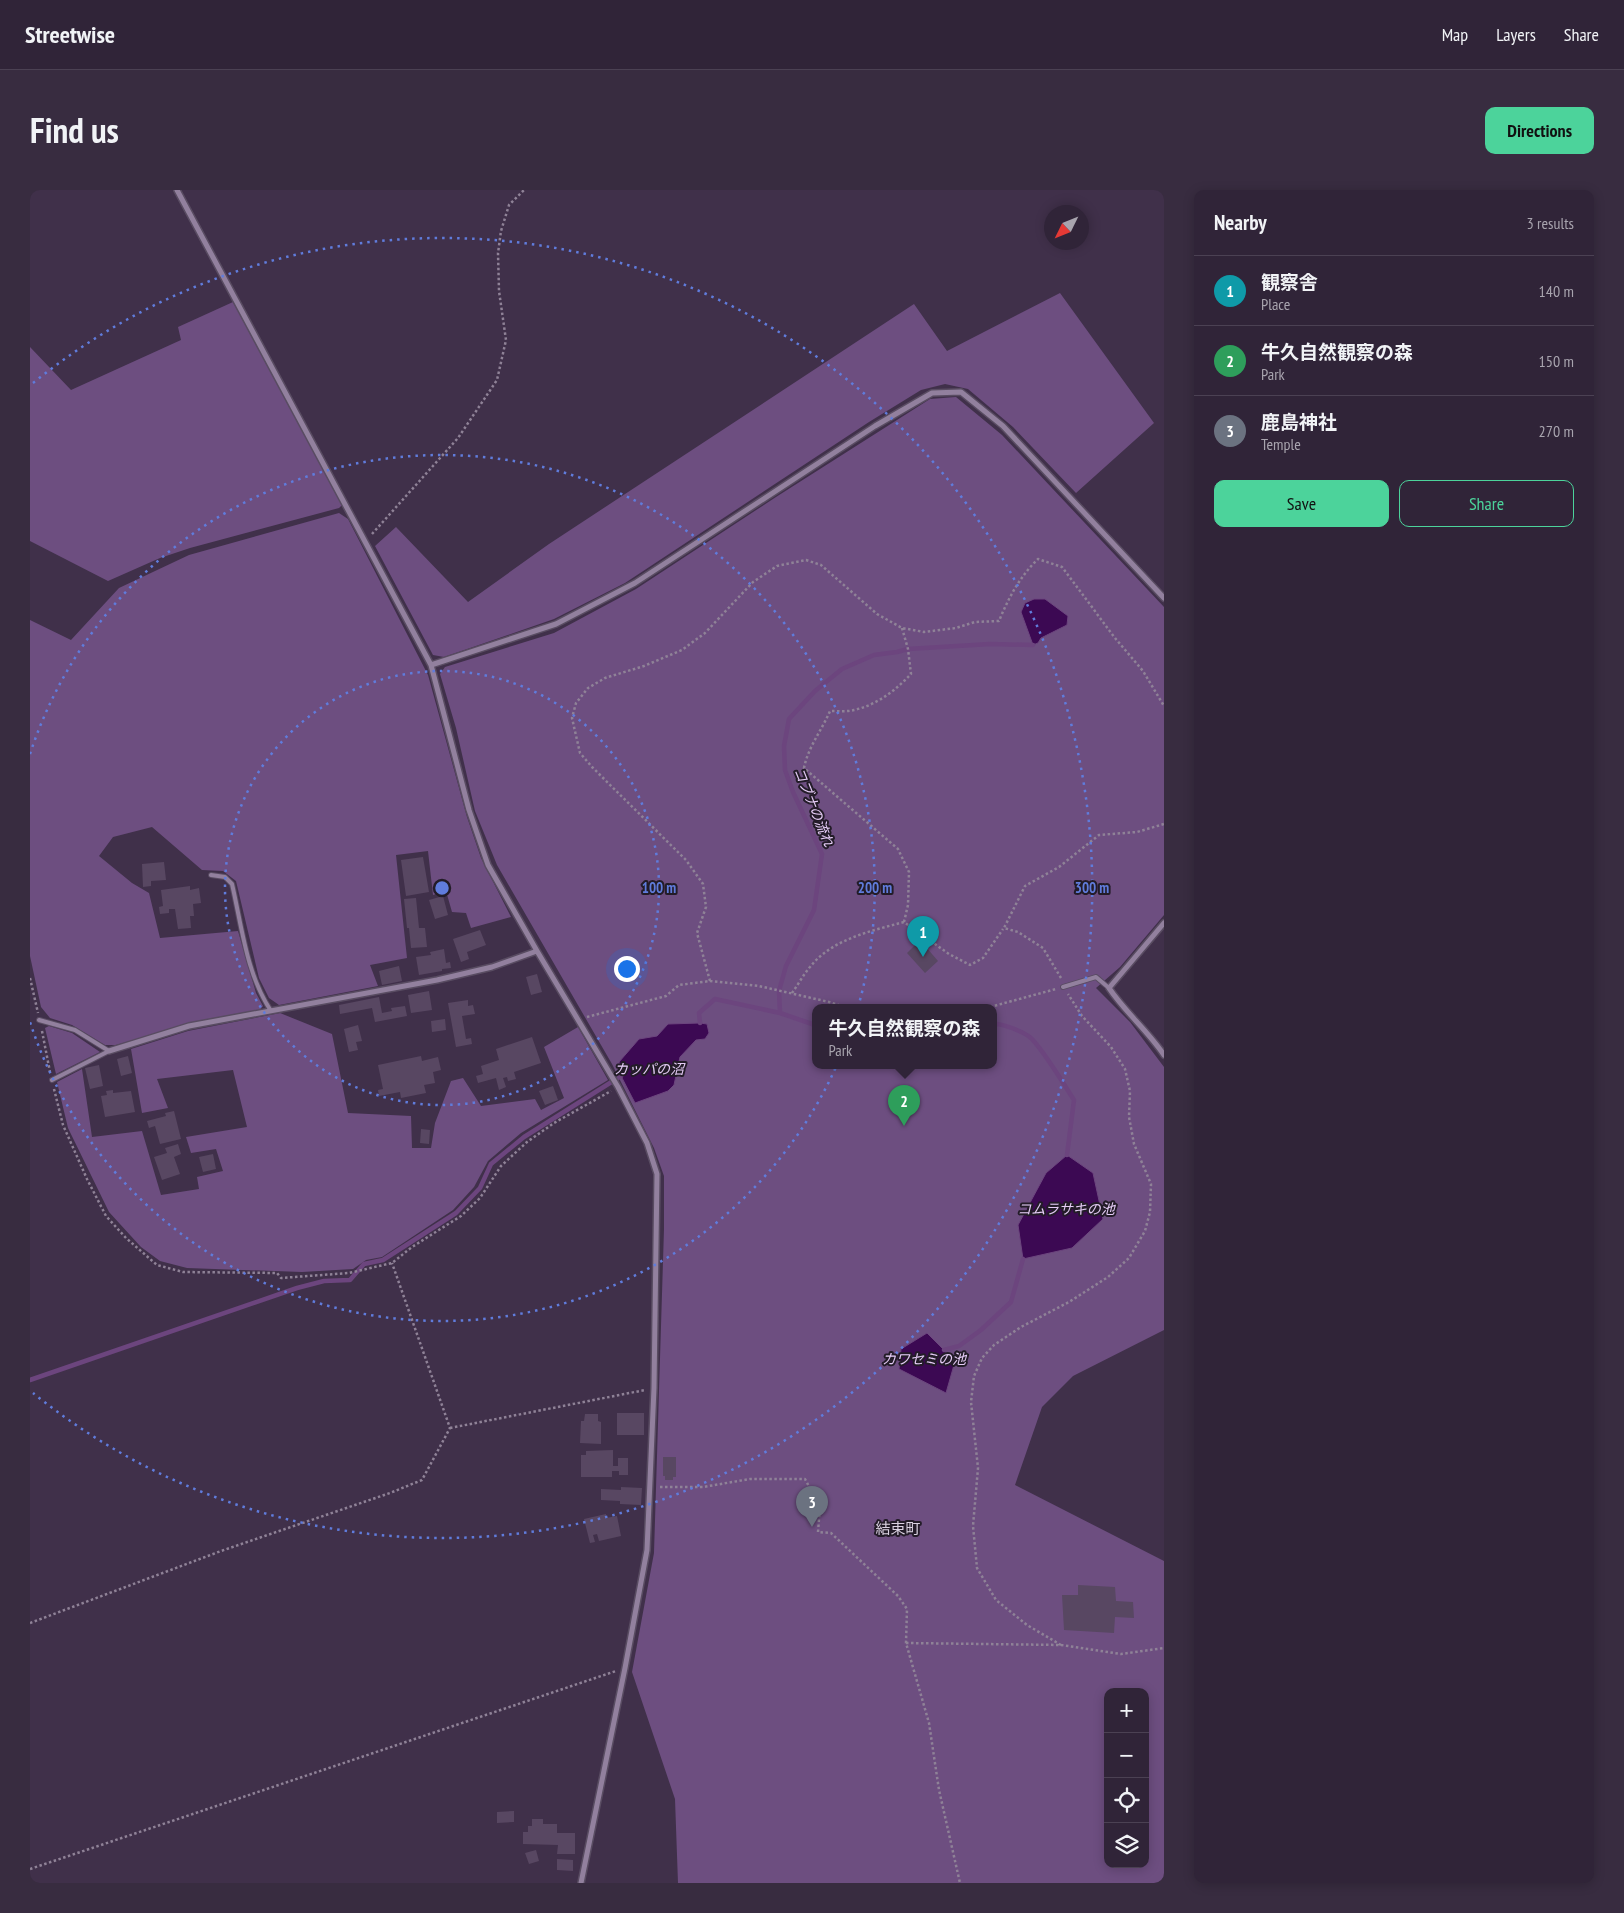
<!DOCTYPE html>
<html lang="en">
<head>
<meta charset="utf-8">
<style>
  :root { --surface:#302438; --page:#382c40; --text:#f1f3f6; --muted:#a8a4ae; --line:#4b4153; --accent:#4cd39b }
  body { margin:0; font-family:"PT Sans Narrow","Noto Sans JP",sans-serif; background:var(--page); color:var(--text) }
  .controls { position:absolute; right:15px; bottom:15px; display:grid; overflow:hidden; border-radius:10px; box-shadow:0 2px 12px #0003 }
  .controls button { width:45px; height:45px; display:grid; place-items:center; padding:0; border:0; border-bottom:1px solid var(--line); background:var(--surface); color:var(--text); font:25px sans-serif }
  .compass { position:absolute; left:1014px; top:15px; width:45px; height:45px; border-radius:50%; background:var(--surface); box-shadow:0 2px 12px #0003; rotate:227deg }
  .you { position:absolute; left:596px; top:778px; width:18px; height:18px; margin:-12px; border:4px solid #fff; border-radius:50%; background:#1a73e8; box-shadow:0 0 0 8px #1a73e833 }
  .badge { display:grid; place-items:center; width:32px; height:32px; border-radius:50%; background:var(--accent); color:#fff; font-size:16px; font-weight:700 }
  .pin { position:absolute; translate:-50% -41px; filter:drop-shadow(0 1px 2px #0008) }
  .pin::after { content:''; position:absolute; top:26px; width:18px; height:15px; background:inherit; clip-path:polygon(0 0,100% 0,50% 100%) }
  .popup { position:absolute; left:782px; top:814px; width:185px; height:65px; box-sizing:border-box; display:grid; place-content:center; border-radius:10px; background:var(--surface); filter:drop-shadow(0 1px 4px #0005); font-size:16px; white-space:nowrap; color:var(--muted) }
  .popup b { font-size:19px; color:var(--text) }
  .popup::after { content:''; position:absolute; left:50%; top:100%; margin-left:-10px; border:10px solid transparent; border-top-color:var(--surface) }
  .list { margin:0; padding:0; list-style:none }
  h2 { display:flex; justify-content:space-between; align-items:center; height:65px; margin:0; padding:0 20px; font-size:21px }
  h2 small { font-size:16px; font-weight:400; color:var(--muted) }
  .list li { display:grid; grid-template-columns:32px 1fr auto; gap:15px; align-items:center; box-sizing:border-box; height:70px; padding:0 20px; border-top:1px solid var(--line) }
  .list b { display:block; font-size:19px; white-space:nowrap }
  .list p { margin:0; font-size:16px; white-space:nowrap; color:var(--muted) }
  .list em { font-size:16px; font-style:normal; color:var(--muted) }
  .actions { display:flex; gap:10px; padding:15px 20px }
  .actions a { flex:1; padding:11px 0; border:1px solid var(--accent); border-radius:10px; text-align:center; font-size:18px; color:var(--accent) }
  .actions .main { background:var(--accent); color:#111 }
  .icon { flex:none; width:28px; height:28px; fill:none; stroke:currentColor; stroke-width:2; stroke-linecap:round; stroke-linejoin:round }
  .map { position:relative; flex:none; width:1134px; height:1693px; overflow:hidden; border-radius:10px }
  header { display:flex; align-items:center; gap:30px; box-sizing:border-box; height:70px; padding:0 25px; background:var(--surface); border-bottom:1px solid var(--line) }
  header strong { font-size:24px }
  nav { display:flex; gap:28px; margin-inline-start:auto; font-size:18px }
  .intro { display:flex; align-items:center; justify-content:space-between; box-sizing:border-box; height:120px; padding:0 30px }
  h1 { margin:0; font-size:35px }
  .button { padding:12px 22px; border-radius:10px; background:var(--accent); color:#111; font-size:18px; font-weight:700 }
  main { display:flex; gap:30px; padding:0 30px }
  aside { flex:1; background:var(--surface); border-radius:10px; box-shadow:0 2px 12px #0003 }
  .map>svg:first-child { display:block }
</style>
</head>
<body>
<header>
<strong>Streetwise</strong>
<nav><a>Map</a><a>Layers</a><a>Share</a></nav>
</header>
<div class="intro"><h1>Find us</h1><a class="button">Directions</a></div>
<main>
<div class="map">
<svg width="1134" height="1693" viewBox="0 0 1134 1693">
  <rect width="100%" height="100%" fill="#40304a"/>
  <path fill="#6d4e80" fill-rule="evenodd" d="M 1030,103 L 1124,233 L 1046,303 L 983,237 L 938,199 L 915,194 L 891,200 L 839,232 L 595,393 L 524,429 L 414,467 L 403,465 L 345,356 L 366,337 L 438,412 L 519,354 L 884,114 L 917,161 Z
    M 203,112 L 312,315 L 309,318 L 160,358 L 130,368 L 78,391 L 0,351 L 0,157 L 41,200 L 151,150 L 148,137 Z
    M 926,207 L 972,245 L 1134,417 L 1134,725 L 1090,777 L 1066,798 L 1100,832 L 1134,877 L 1134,1140 L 1043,1186 L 1012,1217 L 985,1295 L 1134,1371 L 1134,1693 L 648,1693 L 645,1609 L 602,1482 L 624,1363 L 634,1039 L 634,986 L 624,958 L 582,874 L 467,675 L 445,621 L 426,538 L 410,484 L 415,477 L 524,443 L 606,399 L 746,307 L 900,209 ZM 785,817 L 963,817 L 963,875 L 785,875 ZM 1078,1502 L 1115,1502 L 1115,1674 L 1078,1674 Z
    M 309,323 L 318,329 L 398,485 L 437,627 L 451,668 L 481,727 L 441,738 L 436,723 L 422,722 L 416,701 L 403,705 L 398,661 L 366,665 L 377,768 L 340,775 L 348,796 L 249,815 L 239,808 L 229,788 L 206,691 L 193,681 L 172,680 L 122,637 L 83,647 L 69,666 L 102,693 L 119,703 L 130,748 L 208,741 L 226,803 L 233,816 L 230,820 L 169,831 L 86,855 L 75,855 L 42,835 L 20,828 L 11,817 L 0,766 L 0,430 L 41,450 L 89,398 L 159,365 Z
    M 250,823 L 302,844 L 318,923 L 381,926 L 382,958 L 401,958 L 405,933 L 421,891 L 433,888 L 451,916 L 505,909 L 511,920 L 534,908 L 514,857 L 548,837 L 578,890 L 491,943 L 458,971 L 444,997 L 423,1020 L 352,1067 L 336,1070 L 323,1079 L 272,1082 L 157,1078 L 130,1071 L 111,1057 L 79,1022 L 38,938 L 27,892 L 52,879 L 62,947 L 112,941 L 131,1005 L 169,999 L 167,987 L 193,981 L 186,959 L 161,963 L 156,947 L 217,937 L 203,880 L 127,889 L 138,918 L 112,923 L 101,859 L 158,841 Z
    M 19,836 L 42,843 L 70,862 L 26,884 L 15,838 Z"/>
  <path fill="#3c0953" stroke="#6c457e" d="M 1004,409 L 1015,409 L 1038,426 L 1037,435 L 1011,448 L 1008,453 L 1003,455 L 991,422 L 995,413 Z
    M 670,833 L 677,834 L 679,843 L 675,849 L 666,850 L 650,867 L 644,895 L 638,901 L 605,913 L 591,886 L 589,872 L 609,849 L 627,846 L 638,834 Z
    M 1037,965 L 1063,983 L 1073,1029 L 1042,1058 L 993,1069 L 988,1035 L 1016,983 Z
    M 897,1143 L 914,1160 L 924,1175 L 916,1203 L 869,1179 L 871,1159 Z"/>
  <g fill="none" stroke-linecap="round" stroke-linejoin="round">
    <path stroke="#6c457e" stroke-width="4.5" d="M 750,823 L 749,801 L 756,776 L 784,720 L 792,664 L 763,602 L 755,580 L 754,556 L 759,529 L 785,501 L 812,479 L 844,465 L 867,462 L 878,459 L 960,454 L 1003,455
      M 670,833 L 669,823 L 685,809 L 750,823 L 785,835
      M 963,834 C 972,833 995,842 1002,849 C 1018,867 1031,890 1044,910 L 1037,965
      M 914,1160 L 929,1156 L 951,1140 L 981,1112 L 993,1069
      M 0,1190 L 267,1098 L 294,1091 L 320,1090 L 334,1074 L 353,1070 L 426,1023 L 450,998 L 461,974 L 494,947 L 591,886"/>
  </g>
  <path fill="#584762" d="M 393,667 L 399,702 L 376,706 L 371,670 Z
    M 134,672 L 136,690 L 121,691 L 121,696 L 113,697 L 112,674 Z
    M 160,696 L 160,700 L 169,698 L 171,713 L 163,714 L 164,726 L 160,726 L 161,738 L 148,739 L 145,719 L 139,719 L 139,723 L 130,724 L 129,717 L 133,716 L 131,700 Z
    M 413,706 L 418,725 L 405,729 L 399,710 Z
    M 386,708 L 389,738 L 395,738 L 397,757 L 381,758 L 379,738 L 377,738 L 374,709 Z
    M 450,740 L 456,755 L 437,762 L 439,769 L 431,772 L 423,749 Z
    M 890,750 L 908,771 L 895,783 L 877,763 Z
    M 414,759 L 416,773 L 420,772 L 421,778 L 412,779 L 412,781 L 389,785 L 386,767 L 401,765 L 400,762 Z
    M 369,776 L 372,791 L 352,795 L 349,781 Z
    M 507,784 L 512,802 L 501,805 L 496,787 Z
    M 399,801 L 402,820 L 381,823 L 378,805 Z
    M 349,807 L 352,823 L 362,821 L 361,818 L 375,816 L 377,826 L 345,832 L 342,818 L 310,824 L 309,815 Z
    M 438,810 L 438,816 L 443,815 L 445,824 L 432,826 L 436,849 L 441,848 L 442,854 L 426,857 L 418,813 Z
    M 415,829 L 416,840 L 402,842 L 401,831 Z
    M 328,835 L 332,851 L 326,852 L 328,860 L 319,862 L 314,839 Z
    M 502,847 L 511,873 L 484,882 L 486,889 L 478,891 L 477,887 L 473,888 L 476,897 L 469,900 L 466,888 L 448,893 L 446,886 L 453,884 L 451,876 L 469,870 L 466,859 Z
    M 98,866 L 102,883 L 91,886 L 87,869 Z
    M 391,866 L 392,871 L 408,867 L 411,880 L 403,882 L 405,893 L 394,895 L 396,903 L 371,908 L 370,902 L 349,906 L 348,900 L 353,899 L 348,875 Z
    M 69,875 L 73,896 L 60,899 L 55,878 Z
    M 523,896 L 528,910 L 515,915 L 509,901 Z
    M 83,900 L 83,903 L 101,901 L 105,922 L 75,927 L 71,906 L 77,905 L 76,901 Z
    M 144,921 L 151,949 L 130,954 L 125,936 L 119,938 L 117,931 L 136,926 L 135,923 Z
    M 391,939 L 400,940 L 399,954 L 390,953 Z
    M 148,954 L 151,964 L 144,967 L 150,984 L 132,990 L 124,967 L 137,963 L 135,958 Z
    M 183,964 L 186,979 L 173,982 L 169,967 Z
    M 587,1223 L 614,1223 L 614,1245 L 587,1245 Z
    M 555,1224 L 568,1224 L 568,1231 L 571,1232 L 571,1254 L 550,1253 L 551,1231 L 554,1231 Z
    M 583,1260 L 583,1276 L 588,1276 L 588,1268 L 598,1268 L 598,1285 L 589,1285 L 589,1281 L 582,1281 L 582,1287 L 551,1287 L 551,1265 L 556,1265 L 556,1261 Z
    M 633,1267 L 646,1267 L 646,1287 L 643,1287 L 643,1290 L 635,1290 L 635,1286 L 633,1286 Z
    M 591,1297 L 612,1298 L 611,1315 L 590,1314 L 590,1311 L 571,1310 L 571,1299 L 591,1300 Z
    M 576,1324 L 576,1328 L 587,1326 L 591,1346 L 569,1351 L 567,1344 L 563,1345 L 565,1352 L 560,1353 L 554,1329 Z
    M 1048,1395 L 1085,1397 L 1086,1411 L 1103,1412 L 1104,1428 L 1085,1427 L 1084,1443 L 1034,1440 L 1032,1405 L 1048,1405 Z
    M 484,1621 L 484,1632 L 467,1633 L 467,1622 Z
    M 502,1629 L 513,1629 L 513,1634 L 527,1634 L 527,1643 L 545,1643 L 545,1664 L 527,1664 L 528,1655 L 493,1654 L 493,1642 L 498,1642 L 498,1636 L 502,1636 Z
    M 506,1660 L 509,1671 L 499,1674 L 495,1663 Z
    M 527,1669 L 543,1670 L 543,1681 L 527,1680 Z"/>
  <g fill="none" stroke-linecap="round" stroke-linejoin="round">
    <g stroke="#594c62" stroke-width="6">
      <path id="lane" d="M 181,685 L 195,687 L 202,694 C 212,737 216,783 241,821
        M 1033,797 L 1066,787 L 1079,798
        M 9,830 L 45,840 L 79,861
        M 22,890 L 79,861"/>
    </g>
    <g stroke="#594c62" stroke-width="8">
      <path id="street" d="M 147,0 L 401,475 L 439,620 L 458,675 L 507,761 L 588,897 L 617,953 L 627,984 L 624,1198 L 617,1360 L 595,1478 L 551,1693
        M 401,475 L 526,434 L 605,393 L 845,236 L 902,203 L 931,202 L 973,236 L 1134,408
        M 1134,733 L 1079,798 C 1095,822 1118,841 1134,865
        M 79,861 L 159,836 L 407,790 L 462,777 L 507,761"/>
    </g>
    <path stroke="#8f8297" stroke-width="2.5" stroke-dasharray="2.5 2.5" stroke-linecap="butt" d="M 342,344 L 428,248 L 467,190 L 476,150 L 469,101 L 468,63 L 471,41 L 479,15 L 494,0
      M 872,438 L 878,459 L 881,484 C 866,500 847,515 824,520 C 817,522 808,521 800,521 C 792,540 778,557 774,578 L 868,659 L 879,682 L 878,715 L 874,732 L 919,764 L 940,775 L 953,768 L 973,739
      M 0,788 L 8,823
      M 1031,788 L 1013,758 L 988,742 L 974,738 L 995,696 L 1029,677 L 1069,645 L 1107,642 L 1134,634
      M 680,791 L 667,743 L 676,717 L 673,694 L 656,670 L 562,577 L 550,563 L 542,528 L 546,513 L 558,498 L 575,488 L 614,476 L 652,460 L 675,443 L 723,392 L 747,376 L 776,370 L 791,375 L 847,424 L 872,438 L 894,442 L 926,438 L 945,432 L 969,431 C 978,409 990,386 1008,369 L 1032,377 L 1085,448 L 1113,481 L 1134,516
      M 762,803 C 768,795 773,785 780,777 C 802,749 841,741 874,732
      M 960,817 L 1026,799
      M 557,827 L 636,806 L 649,795 L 680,791 L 729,796 L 799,812 L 815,817
      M 12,841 L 20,882
      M 24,899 L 33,935 L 57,989 L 76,1026 L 96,1048 L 127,1075 L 153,1082 L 247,1083 L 251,1088 L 319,1083 L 362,1073 L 382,1057 L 431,1026 L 450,1008 L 471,976 L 497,952 L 524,933 L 581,901
      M 420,1238 L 615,1200
      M 630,1297 L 673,1297 L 720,1289 L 775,1289 L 790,1317 L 788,1342 L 801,1343 L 868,1406 L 877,1419 L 876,1453 L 899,1533 L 909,1600 L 930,1693
      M 0,1433 L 191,1361 L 360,1303 L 392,1290 L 420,1238 L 362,1073
      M 876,1453 L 1031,1455 L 1091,1464 L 1134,1458
      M 1031,1455 L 997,1435 L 966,1410 L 947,1378 L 943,1336 L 948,1278 L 941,1212 L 944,1186 L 952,1168 L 964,1155 L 991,1137 L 1039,1112 L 1078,1087 L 1099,1068 L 1115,1041 L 1120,1022 L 1121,994 L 1104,954 L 1099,927 L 1100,901 L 1095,879 L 1081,857 L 1052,826 L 1038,804
      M 0,1679 L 586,1481"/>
    <use href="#lane" stroke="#92809e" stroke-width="4"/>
    <use href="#street" stroke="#92809e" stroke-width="5"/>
  </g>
  <g fill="none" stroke="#607cdc" stroke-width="2.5" stroke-dasharray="2.5 5">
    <circle cx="412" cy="698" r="217"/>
    <path d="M0 564A433 433 0 1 1 0 832"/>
    <path d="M3 193A650 650 0 1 1 3 1203"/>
  </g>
  <g text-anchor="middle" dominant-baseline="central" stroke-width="4" stroke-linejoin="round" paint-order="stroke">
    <g font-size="14" font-style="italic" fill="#e5ccf6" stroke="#231c28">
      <text transform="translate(784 617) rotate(68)">コブナの流れ</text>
      <text x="619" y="879">カッパの沼</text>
      <text x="1036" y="1019">コムラサキの池</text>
      <text x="894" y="1169">カワセミの池</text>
    </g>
    <g font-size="15" fill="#dbd2e2" stroke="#231c28">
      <text x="868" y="1338">結束町</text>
    </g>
  </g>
  <circle cx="412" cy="698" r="8" fill="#607cdc" stroke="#231c28" stroke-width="2.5"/>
  <g font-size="15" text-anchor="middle" font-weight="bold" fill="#607cdc" stroke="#231c28" stroke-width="4" stroke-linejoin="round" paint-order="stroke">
    <text x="629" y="703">100 m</text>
    <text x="845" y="703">200 m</text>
    <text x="1062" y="703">300 m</text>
  </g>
</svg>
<div class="controls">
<button>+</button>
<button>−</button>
<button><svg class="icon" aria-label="locate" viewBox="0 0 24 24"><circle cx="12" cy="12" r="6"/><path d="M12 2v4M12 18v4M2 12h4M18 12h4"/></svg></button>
<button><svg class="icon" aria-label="layers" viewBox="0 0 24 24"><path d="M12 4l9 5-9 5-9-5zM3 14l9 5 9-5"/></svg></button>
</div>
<svg class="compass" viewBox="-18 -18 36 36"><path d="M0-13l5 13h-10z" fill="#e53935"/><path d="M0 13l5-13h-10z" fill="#a8a4ae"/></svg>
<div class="you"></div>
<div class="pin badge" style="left:893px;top:767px;background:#0f9aa8">1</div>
<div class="pin badge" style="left:874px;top:936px;background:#2e9e5b">2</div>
<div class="popup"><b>牛久自然観察の森</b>Park</div>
<div class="pin badge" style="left:782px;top:1337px;background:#6b7280">3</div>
</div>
<aside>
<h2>Nearby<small>3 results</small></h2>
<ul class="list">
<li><span class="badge" style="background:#0f9aa8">1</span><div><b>観察舎</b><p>Place</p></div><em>140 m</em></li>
<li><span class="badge" style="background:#2e9e5b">2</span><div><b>牛久自然観察の森</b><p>Park</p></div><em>150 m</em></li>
<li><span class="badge" style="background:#6b7280">3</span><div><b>鹿島神社</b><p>Temple</p></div><em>270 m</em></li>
</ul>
<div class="actions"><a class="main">Save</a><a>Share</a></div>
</aside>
</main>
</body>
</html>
